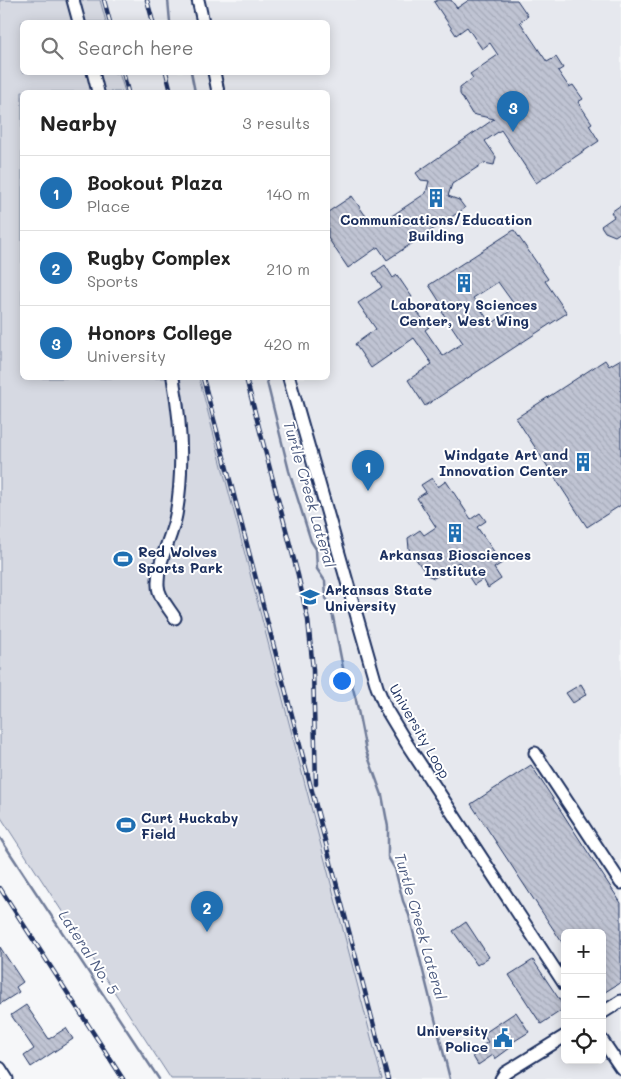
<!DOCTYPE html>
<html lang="en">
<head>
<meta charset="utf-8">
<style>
  :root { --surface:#fff; --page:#f2f2f2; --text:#222; --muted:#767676; --line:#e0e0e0; --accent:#1f6fb2 }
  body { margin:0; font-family:Mali,sans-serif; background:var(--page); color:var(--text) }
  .controls { position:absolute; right:15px; bottom:15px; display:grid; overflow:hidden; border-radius:8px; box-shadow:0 2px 12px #0003 }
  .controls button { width:45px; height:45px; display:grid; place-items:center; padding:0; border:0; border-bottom:1px solid var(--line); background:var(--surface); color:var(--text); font:25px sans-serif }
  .you { position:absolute; left:341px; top:680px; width:18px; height:18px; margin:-12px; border:4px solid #fff; border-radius:50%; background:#1a73e8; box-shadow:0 0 0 8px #1a73e833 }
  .badge { display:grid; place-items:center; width:32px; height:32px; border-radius:50%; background:var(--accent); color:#fff; font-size:16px; font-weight:700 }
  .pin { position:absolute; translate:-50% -41px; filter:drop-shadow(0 1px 2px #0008) }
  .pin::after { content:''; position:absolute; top:26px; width:18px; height:15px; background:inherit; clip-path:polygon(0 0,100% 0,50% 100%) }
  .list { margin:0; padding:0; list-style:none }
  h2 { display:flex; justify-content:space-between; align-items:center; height:65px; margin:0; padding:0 20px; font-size:21px }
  h2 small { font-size:16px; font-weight:400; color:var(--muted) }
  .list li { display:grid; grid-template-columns:32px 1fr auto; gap:15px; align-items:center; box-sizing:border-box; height:75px; padding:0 20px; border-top:1px solid var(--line) }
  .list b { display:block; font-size:19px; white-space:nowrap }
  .list p { margin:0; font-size:16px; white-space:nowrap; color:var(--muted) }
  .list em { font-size:16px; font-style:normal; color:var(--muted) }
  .icon { flex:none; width:28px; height:28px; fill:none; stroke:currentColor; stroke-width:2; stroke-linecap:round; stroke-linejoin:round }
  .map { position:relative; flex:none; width:621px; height:1079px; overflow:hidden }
  .search { position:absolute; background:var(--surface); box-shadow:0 2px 12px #0003; left:20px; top:20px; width:310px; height:55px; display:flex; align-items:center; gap:12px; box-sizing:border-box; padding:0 18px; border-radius:8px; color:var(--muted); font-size:19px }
  .panel { position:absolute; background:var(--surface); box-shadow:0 2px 12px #0003; left:20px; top:90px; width:310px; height:290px; border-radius:8px }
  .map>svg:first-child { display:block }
</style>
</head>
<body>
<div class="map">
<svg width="621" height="1079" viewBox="0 0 621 1079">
  <defs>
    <pattern id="building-back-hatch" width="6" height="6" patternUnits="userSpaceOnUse" patternTransform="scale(1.25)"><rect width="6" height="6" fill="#c0c4d3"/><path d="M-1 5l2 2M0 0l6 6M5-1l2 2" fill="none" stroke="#a4a9b8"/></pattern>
  </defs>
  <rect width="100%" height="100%" fill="#f6f7f9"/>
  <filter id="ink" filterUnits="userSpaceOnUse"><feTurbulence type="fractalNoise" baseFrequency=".02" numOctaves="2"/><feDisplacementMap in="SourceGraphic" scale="10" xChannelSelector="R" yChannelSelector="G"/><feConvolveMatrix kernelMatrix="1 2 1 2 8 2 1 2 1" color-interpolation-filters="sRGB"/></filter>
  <g filter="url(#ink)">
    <path fill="#e6e8ee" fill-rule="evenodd" d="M 0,0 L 621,0 L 621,1079 L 171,1079 L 0,816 ZM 22,22 L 328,22 L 328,72 L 22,72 ZM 22,92 L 328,92 L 328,378 L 22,378 ZM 565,933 L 602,933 L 602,1060 L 565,1060 Z"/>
    <path fill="#d6d9e2" stroke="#7884a0" d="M 0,0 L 100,0 L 106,22 L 22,22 L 22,72 L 119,73 L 125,92 L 22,92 L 22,378 L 199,378 L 382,1079 L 171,1079 L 0,816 Z"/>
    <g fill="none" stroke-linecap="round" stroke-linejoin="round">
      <path stroke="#707c99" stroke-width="2.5" d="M 168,0 L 170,22
        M 191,72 L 195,92
        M 266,378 L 289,471 L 311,541 L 316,549 L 317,569 L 325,581 L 326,598 L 333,617 L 343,668 L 351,681 L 356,700 L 366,751 L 382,795 L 388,827 L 388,857 L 395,869 L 403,901 L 409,915 L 450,1079
        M 0,838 L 159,1079"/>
    </g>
    <path fill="url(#building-back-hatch)" stroke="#1b2f5e" fill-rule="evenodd" d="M 438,0 L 451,0 L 457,8 L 469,0 L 517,0 L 528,16 L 520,22 L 547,62 L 556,57 L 563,68 L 558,71 L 569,87 L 573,85 L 583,99 L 578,102 L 592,123 L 589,125 L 599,141 L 536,183 L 501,130 L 485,141 L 496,157 L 494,165 L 484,163 L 452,184 L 448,196 L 459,200 L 465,208 L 387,260 L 378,247 L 348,268 L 328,238 L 328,212 L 352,196 L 365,215 L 384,221 L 426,193 L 429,181 L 421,180 L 416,173 L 494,119 L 472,114 L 460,94 L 460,88 L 473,78 L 470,74 L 498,55 L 490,43 L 482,49 L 467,27 L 456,35 L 434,2 Z
      M 621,205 L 621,232 L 615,236 L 605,232 L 601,226 L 614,217 L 611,212 Z
      M 514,230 L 548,279 L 545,281 L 567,313 L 425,406 L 408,380 L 432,364 L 414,338 L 371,368 L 355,344 L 376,329 L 358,303 L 382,287 L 373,273 L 385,265 L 393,278 L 397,275 L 412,297 L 408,300 L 429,327 L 425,330 L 443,356 L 463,343 L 442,312 L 445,310 L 429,285 ZM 498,282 L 516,307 L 491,324 L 473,298 Z
      M 621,359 L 621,505 L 587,527 L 516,418 L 605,360 L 609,366 Z
      M 432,478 L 438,487 L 446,481 L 471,519 L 480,513 L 486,521 L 477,527 L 502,563 L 494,568 L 501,579 L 488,588 L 483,579 L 474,585 L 459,562 L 434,578 L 427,575 L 409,549 L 408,538 L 420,530 L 424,535 L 436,527 L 417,498 L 426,492 L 421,485 Z
      M 581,684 L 587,694 L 573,703 L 566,693 Z
      M 531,765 L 621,903 L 621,982 L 602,994 L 602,933 L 565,933 L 565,947 L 471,804 Z
      M 466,922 L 489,957 L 477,965 L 453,931 Z
      M 0,947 L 23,982 L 16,987 L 19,992 L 0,1004 Z
      M 533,960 L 565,1008 L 541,1024 L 509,975 Z
      M 26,1005 L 49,1039 L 66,1028 L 73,1039 L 31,1067 L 24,1056 L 34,1049 L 11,1015 Z
      M 516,1012 L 529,1032 L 508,1045 L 510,1048 L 495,1059 L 493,1055 L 478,1065 L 471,1053 L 488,1042 L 483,1034 Z"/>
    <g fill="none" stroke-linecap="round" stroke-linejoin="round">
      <g stroke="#1b2f5e" stroke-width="15">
        <path id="minor" d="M 73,0 L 79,22
          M 198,0 L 203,22
          M 93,72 L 98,92
          M 214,72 L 218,92
          M 173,378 C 181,422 184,470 176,515 C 172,538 157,561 158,585 C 158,597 169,608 175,618
          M 289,378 L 377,687 L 386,709 L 407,744 L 565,985
          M 535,753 L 621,883
          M 602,1013 L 621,1001
          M 602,1040 L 621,1068
          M 0,1068 L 7,1079
          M 501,1079 L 505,1073 L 565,1036"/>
      </g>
      <use href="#minor" stroke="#fff" stroke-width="11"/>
      <g stroke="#1b2f5e" stroke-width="4.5">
        <path id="rail" d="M 104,0 L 110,22
          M 147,0 L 153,22
          M 123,72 L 128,92
          M 166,72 L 171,92
          M 203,378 L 388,1079
          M 246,378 L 298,575 L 308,620 L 313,670 L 316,784
          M 0,888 L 123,1079"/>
      </g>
      <use href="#rail" stroke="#fff" stroke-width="2.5" stroke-dasharray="8" stroke-linecap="butt"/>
    </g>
  </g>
  <defs>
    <g id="building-bare" transform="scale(1.5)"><path d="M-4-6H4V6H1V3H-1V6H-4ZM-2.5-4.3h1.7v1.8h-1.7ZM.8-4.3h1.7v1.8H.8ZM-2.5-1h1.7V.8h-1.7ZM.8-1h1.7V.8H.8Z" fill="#1f6fb2" stroke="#fff" stroke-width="2.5" paint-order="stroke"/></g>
    <g id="stadium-bare" transform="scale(1.5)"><path d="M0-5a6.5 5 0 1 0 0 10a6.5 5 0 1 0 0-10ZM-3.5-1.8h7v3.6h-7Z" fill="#1f6fb2" stroke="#fff" stroke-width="2.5" paint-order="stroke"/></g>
    <g id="university-bare" transform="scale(1.5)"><path d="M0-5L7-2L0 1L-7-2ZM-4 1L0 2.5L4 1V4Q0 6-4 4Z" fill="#1f6fb2" stroke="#fff" stroke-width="2.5" paint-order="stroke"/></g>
    <g id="civic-bare" transform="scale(1.5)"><path d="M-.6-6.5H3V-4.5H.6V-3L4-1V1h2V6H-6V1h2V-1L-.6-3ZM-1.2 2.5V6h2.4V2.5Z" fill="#1f6fb2" stroke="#fff" stroke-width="2.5" paint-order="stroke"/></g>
  </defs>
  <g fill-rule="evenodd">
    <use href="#building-bare" x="436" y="198"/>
    <use href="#building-bare" x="464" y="283"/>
    <use href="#building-bare" x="583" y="462"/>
    <use href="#building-bare" x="455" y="533"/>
    <use href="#stadium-bare" x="123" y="559"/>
    <use href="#university-bare" x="310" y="597"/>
    <use href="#stadium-bare" x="126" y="825"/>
    <use href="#civic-bare" x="503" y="1038"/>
  </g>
  <g text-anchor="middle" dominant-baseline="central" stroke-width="4" stroke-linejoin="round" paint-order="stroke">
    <g font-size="14" font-weight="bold" fill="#1b2f5e" stroke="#fff">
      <text x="436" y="219">Communications/Education<tspan x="436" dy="16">Building</tspan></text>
      <text x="464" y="304">Laboratory Sciences<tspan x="464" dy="16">Center, West Wing</tspan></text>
      <text x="568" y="454" text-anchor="end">Windgate Art and<tspan x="568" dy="16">Innovation Center</tspan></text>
      <text x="138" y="551" text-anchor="start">Red Wolves<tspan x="138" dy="16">Sports Park</tspan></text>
      <text x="455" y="554">Arkansas Biosciences<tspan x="455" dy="16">Institute</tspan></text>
      <text x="325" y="589" text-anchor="start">Arkansas State<tspan x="325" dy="16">University</tspan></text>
      <text x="141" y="817" text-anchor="start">Curt Huckaby<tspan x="141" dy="16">Field</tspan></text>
      <text x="488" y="1030" text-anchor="end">University<tspan x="488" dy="16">Police</tspan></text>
    </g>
    <g font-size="14" fill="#1b2f5e" stroke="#fff">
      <text transform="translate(420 731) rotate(60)">University Loop</text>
    </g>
    <g font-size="15" font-style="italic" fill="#4d5c81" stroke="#fff">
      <text transform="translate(310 494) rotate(74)">Turtle Creek Lateral</text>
      <text transform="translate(421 926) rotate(74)">Turtle Creek Lateral</text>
      <text transform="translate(89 952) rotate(57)">Lateral No. 5</text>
    </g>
  </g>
</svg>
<div class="controls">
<button>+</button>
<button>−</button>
<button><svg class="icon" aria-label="locate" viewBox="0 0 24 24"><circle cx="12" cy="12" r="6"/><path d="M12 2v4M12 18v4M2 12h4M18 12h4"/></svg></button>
</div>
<div class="you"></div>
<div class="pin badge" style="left:368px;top:491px">1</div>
<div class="pin badge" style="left:207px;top:932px">2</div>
<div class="pin badge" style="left:513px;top:132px">3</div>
<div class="search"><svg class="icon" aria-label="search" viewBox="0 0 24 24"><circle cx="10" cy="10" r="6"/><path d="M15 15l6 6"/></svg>Search here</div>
<section class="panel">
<h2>Nearby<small>3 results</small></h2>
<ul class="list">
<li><span class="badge">1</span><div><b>Bookout Plaza</b><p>Place</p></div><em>140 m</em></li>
<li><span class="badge">2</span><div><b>Rugby Complex</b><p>Sports</p></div><em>210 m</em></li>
<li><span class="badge">3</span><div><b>Honors College</b><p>University</p></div><em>420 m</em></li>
</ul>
</section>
</div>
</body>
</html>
